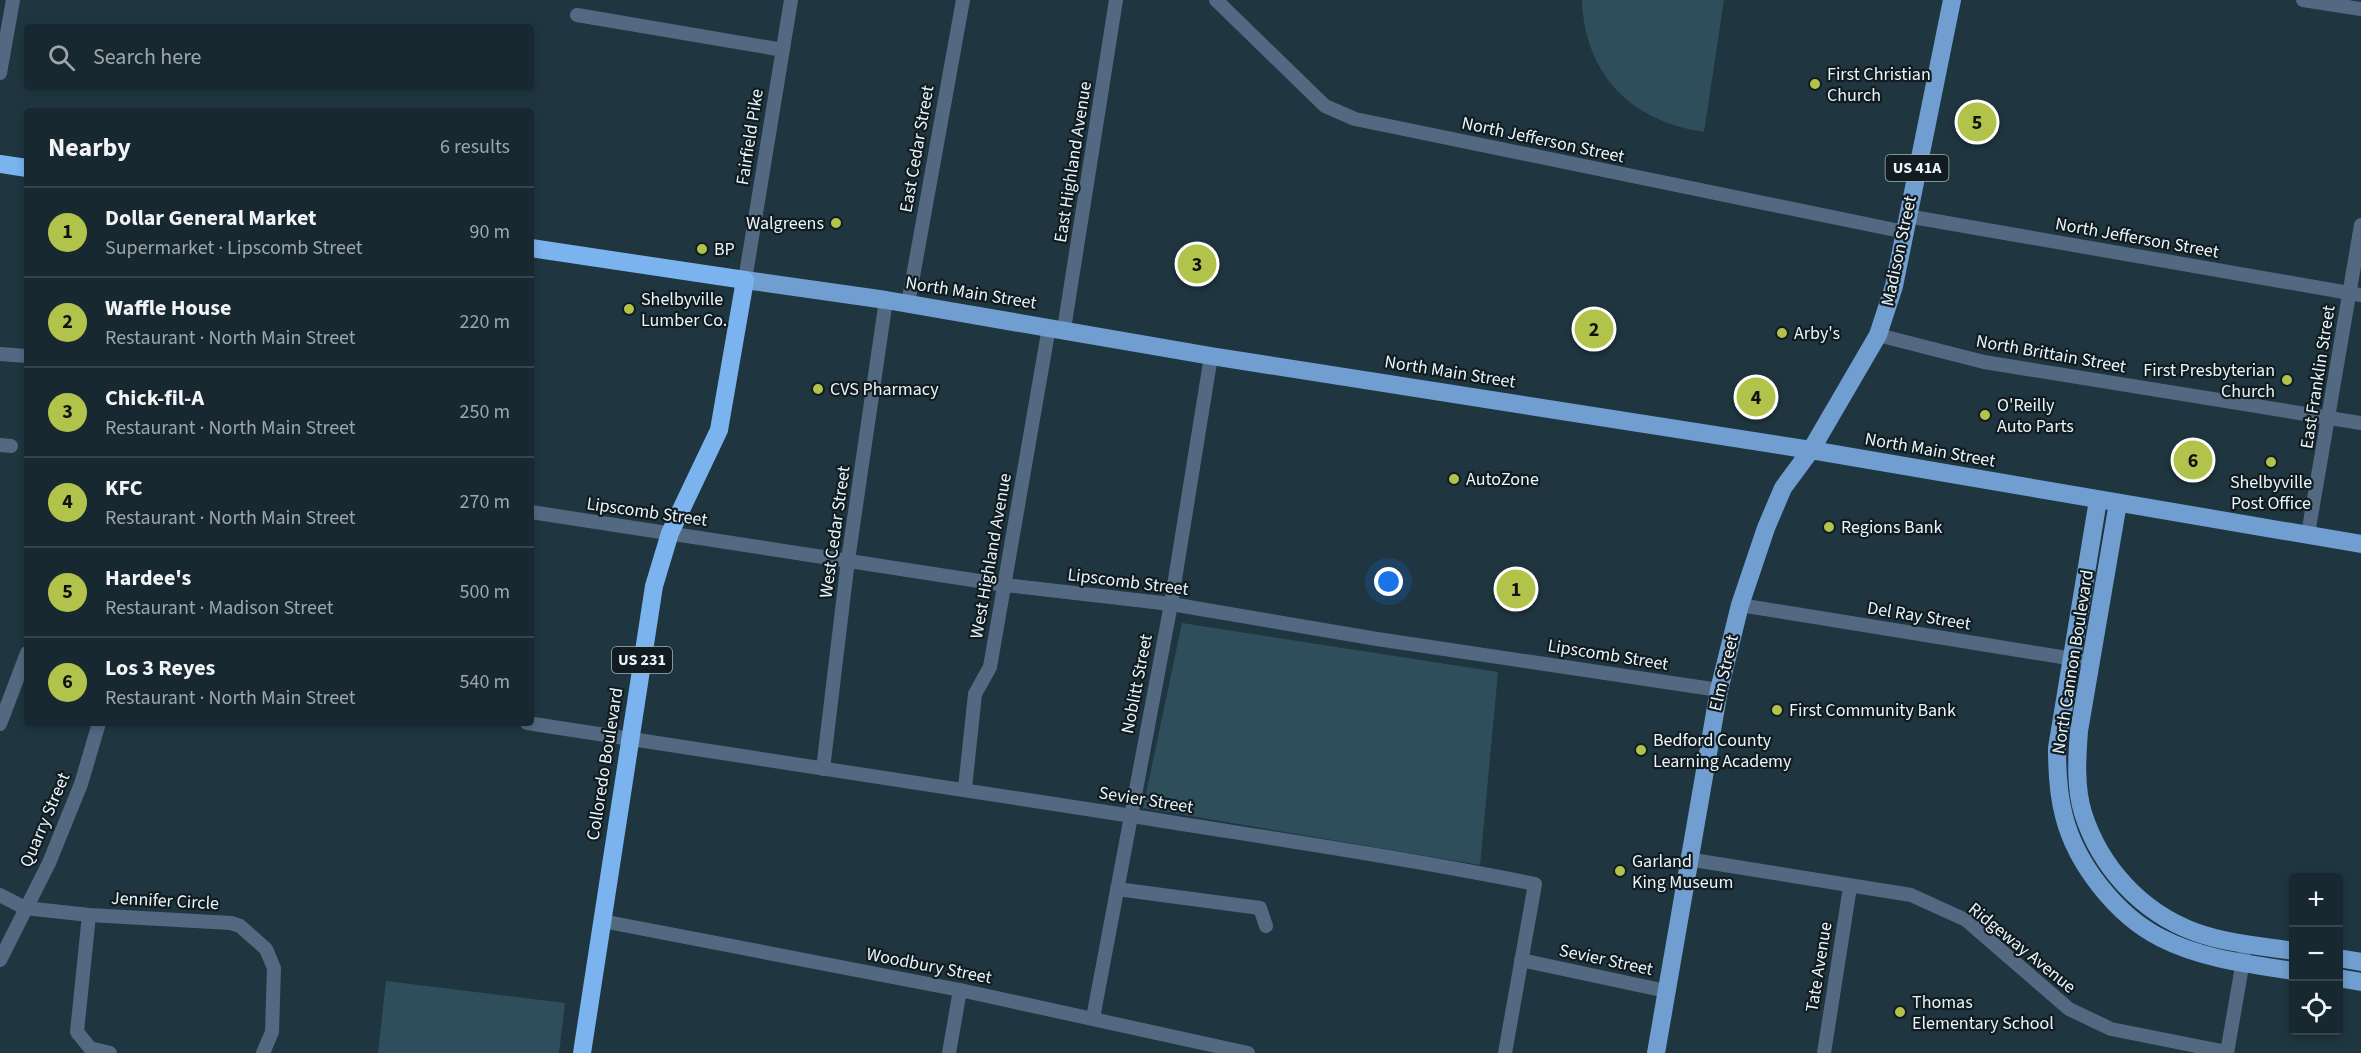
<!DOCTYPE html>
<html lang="en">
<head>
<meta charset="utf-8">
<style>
  :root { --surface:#172830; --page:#24343c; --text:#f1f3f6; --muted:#9ea6ab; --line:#36444c; --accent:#b2c34c }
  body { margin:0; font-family:"Source Sans 3",sans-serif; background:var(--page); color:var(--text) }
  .controls { position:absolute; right:18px; bottom:18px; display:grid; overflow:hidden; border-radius:6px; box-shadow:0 3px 9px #0003 }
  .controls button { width:54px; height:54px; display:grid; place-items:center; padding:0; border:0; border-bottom:2px solid var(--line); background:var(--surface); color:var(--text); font:30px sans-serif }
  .you { position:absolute; left:1389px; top:582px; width:21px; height:21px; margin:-15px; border:4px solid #fff; border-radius:50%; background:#1a73e8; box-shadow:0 0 0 9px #1a73e833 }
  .badge { display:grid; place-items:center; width:39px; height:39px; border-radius:50%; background:var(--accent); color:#111; font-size:20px; font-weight:700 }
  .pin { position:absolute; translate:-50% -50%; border:3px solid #fff; box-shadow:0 2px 6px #0006 }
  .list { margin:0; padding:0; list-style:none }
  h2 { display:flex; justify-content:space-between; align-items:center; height:78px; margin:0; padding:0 24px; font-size:26px }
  h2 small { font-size:20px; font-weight:400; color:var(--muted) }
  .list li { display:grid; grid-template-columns:39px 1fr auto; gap:18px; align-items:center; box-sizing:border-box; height:90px; padding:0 24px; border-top:2px solid var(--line) }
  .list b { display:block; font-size:22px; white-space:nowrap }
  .list p { margin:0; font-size:20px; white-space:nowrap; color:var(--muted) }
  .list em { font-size:20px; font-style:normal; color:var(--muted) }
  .icon { flex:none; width:33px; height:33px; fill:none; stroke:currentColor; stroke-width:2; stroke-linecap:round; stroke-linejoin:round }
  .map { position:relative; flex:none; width:2361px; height:1053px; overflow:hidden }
  .search { position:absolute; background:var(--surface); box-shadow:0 3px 9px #0003; left:24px; top:24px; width:510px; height:66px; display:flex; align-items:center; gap:15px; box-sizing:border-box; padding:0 21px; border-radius:6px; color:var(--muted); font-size:22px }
  .panel { position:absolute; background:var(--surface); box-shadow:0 3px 9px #0003; left:24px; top:108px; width:510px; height:618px; border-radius:6px }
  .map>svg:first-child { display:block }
</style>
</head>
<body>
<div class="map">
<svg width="2361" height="1053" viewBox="0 0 2361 1053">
  <rect width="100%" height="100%" fill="#1f3640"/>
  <path fill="#2f4e5c" d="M 1582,0 L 1724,0 L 1704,132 C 1631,121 1585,75 1582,0 Z
    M 1182,623 L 1498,672 L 1480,865 L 1143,808 Z
    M 386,981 L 565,1003 L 559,1053 L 378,1053 Z"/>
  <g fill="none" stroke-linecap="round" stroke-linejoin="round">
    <path stroke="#536982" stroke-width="14" d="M 1216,0 L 1325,106 L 1355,119 L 1905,232
      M 2303,0 L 2361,9
      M 577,15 L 783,50
      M 0,73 L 13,0
      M 1907,216 L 2361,295
      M 745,280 L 791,0
      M 908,304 L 963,0
      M 1064,329 L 1116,0
      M 1878,335 L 1984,362 L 2361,423
      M 0,354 L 27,356
      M 0,445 L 11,446
      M 531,512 L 1005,585 L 1171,604 L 1377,639 L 1719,690
      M 2308,534 L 2361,225
      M 1740,605 L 2080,660
      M 527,723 C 733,754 939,786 1145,818 C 1275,839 1406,858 1535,884 L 1505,1053
      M 0,724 L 27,653
      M 823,769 L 848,560 L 886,300
      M 965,788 L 975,694 L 990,667 L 1049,327
      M 1687,859 L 1911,895 L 1966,920 L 2069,1009 L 2111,1029 L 2227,1052
      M 1117,889 L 1260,908 L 1266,926
      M 0,895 L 25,908 L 89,915
      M 602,921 L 960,990 L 1248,1053
      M 0,960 L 49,863 L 81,784 L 99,723
      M 1521,960 L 1666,991
      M 1093,1018 L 1171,604 L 1211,356
      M 110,1053 L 90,1048 L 77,1032 L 89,915 L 231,923 L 240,926 L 266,949 L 274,968 L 272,1032 L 263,1053
      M 949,1053 L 960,990
      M 1824,1053 L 1850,887
      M 2227,1053 L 2244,955"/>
    <path stroke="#709ed0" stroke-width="18" d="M 745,280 L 886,300 L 1211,356 L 1811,450 L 2361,544
      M 2098,500 L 2057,748 C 2057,771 2058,794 2064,816 C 2076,864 2117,916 2161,938 C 2202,959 2249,964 2294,971
      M 2118,503 L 2079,731 C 2077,757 2075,787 2083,813 C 2100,867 2141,912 2195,932 C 2225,943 2261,946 2294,951
      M 2338,958 L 2361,962
      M 2338,978 L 2361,982
      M 1656,1053 L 1719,690 L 1740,605 L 1766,528 L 1783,488 L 1811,450 L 1878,335 L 1894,286 L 1952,0"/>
    <path stroke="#7bb3ef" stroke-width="18" d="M 0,164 L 27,168
      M 531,248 L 745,280 L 719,430 L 670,533 L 654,586 L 582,1053"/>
  </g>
  <g fill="#b2c34c" stroke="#121c20" stroke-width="2">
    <circle cx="1815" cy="84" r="6"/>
    <circle cx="836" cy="223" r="6"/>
    <circle cx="702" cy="249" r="6"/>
    <circle cx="629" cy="309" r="6"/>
    <circle cx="1782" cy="333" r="6"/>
    <circle cx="2287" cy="380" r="6"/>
    <circle cx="818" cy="389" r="6"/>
    <circle cx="1985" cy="415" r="6"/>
    <circle cx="2271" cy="462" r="6"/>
    <circle cx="1454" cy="479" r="6"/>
    <circle cx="1829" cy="527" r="6"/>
    <circle cx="1777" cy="710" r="6"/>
    <circle cx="1641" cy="750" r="6"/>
    <circle cx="1620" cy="871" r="6"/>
    <circle cx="1900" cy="1012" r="6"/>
  </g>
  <g text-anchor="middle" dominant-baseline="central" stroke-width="4.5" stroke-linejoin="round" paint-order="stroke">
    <g fill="#121c20" stroke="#a7b4ba" stroke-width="1.5">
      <rect x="1885.5" y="155" width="63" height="26" rx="4.5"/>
      <rect x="612" y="647" width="60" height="26" rx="4.5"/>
    </g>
    <g font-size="16" font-weight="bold" fill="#e7f5fc">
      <text x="1917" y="168">US 41A</text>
      <text x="642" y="660">US 231</text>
    </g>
    <g font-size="18" fill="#e7f5fc" stroke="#121c20" text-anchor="start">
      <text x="1827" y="74">First Christian<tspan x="1827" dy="21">Church</tspan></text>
      <text x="824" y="223" text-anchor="end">Walgreens</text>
      <text x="714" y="249">BP</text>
      <text x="641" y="299">Shelbyville<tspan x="641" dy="21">Lumber Co.</tspan></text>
      <text x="1794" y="333">Arby's</text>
      <text x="2275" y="370" text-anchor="end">First Presbyterian<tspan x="2275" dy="21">Church</tspan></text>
      <text x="830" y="389">CVS Pharmacy</text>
      <text x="1997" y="405">O'Reilly<tspan x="1997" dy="21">Auto Parts</tspan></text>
      <text x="1466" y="479">AutoZone</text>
      <text x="2271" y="482" text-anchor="middle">Shelbyville<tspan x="2271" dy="21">Post Office</tspan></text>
      <text x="1841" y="527">Regions Bank</text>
      <text x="1789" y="710">First Community Bank</text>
      <text x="1653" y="740">Bedford County<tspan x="1653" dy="21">Learning Academy</tspan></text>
      <text x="1632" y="861">Garland<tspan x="1632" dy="21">King Museum</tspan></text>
      <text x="1912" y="1002">Thomas<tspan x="1912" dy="21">Elementary School</tspan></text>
    </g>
    <g font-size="18" fill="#e7f5fc" stroke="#121c20">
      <text transform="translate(750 137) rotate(-81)">Fairfield Pike</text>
      <text transform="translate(1543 140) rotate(12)">North Jefferson Street</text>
      <text transform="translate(917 149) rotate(-80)">East Cedar Street</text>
      <text transform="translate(1073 162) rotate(-81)">East Highland Avenue</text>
      <text transform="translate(2137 238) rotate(10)">North Jefferson Street</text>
      <text transform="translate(1899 251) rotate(-78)">Madison Street</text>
      <text transform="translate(971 293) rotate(9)">North Main Street</text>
      <text transform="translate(2051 354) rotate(10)">North Brittain Street</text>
      <text transform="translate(1450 372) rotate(9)">North Main Street</text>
      <text transform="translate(2318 377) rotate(-81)">East Franklin Street</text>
      <text transform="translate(1930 450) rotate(10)">North Main Street</text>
      <text transform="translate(647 512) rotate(8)">Lipscomb Street</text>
      <text transform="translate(835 532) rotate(-82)">West Cedar Street</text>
      <text transform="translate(991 556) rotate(-80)">West Highland Avenue</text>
      <text transform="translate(1128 582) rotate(7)">Lipscomb Street</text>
      <text transform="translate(1919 616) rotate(9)">Del Ray Street</text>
      <text transform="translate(1608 655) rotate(9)">Lipscomb Street</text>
      <text transform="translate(2073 662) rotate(-81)">North Cannon Boulevard</text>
      <text transform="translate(1724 673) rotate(-77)">Elm Street</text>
      <text transform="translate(1137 684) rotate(-79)">Noblitt Street</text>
      <text transform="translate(605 764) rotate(-81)">Colloredo Boulevard</text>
      <text transform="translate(1146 800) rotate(9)">Sevier Street</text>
      <text transform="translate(45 820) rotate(-67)">Quarry Street</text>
      <text transform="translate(165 901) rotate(3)">Jennifer Circle</text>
      <text transform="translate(2022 948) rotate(39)">Ridgeway Avenue</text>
      <text transform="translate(1606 960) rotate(12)">Sevier Street</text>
      <text transform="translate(929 966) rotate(11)">Woodbury Street</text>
      <text transform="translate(1819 967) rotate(-81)">Tate Avenue</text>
    </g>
  </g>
</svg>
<div class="controls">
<button>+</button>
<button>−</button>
<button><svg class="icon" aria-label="locate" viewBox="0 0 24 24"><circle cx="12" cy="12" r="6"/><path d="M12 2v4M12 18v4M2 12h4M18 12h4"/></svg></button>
</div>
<div class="you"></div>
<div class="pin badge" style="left:1516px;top:589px">1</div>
<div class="pin badge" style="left:1594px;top:329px">2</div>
<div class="pin badge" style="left:1197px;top:264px">3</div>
<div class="pin badge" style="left:1756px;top:397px">4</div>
<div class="pin badge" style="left:1977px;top:122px">5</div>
<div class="pin badge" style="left:2193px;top:460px">6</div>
<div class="search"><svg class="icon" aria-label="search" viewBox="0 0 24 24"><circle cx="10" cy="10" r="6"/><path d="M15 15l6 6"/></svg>Search here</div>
<section class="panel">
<h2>Nearby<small>6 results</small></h2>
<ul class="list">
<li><span class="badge">1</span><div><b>Dollar General Market</b><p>Supermarket · Lipscomb Street</p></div><em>90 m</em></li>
<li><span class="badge">2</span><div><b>Waffle House</b><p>Restaurant · North Main Street</p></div><em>220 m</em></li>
<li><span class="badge">3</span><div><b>Chick-fil-A</b><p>Restaurant · North Main Street</p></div><em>250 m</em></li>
<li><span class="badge">4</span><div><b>KFC</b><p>Restaurant · North Main Street</p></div><em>270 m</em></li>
<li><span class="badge">5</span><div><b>Hardee's</b><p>Restaurant · Madison Street</p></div><em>500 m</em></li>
<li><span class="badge">6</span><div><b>Los 3 Reyes</b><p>Restaurant · North Main Street</p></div><em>540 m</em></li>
</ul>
</section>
</div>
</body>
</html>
